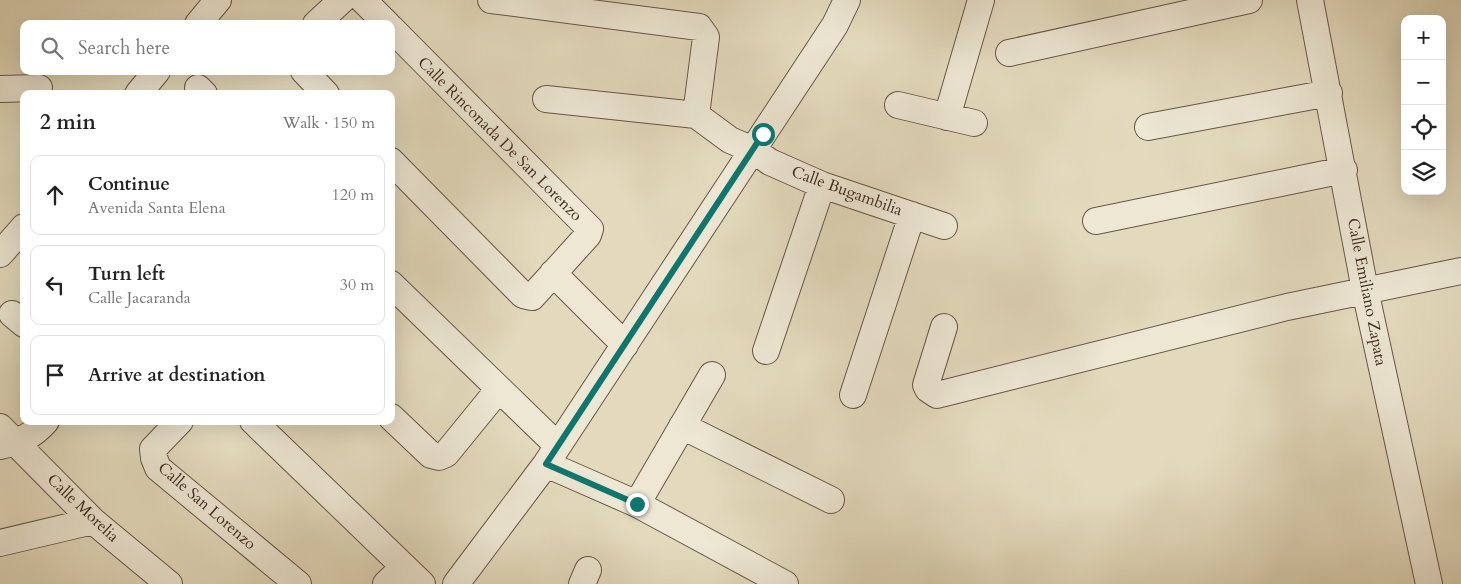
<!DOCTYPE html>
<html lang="en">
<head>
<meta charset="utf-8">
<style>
  :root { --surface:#fff; --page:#f2f2f2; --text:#222; --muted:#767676; --line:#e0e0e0 }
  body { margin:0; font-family:Cardo,serif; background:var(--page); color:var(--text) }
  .controls { position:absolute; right:15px; top:15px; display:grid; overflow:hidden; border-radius:10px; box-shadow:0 5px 20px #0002 }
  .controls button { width:45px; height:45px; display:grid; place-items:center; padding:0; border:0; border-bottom:1px solid var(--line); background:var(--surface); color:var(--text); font:25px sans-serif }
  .stop { position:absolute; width:15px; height:15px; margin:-11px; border:4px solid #0f766e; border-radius:50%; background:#fff }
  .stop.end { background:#0f766e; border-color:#fff; box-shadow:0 1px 5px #0008 }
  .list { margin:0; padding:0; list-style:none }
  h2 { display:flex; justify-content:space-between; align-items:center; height:65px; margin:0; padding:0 20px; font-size:21px }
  h2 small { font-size:16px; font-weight:400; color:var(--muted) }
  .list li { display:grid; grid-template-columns:32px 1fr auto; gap:15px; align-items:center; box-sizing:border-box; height:80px; margin:0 10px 10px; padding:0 10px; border:1px solid var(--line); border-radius:10px }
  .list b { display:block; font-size:19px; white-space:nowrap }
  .list p { margin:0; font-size:16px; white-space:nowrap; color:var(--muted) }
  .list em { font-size:16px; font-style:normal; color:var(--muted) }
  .icon { flex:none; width:28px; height:28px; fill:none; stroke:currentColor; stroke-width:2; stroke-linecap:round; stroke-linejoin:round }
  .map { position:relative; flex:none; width:1461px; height:584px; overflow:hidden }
  .search { position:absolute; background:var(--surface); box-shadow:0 5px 20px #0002; left:20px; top:20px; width:375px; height:55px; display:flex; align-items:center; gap:12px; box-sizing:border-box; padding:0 18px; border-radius:10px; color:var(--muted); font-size:19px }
  .panel { position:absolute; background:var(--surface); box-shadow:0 5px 20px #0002; left:20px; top:90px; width:375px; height:335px; border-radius:10px }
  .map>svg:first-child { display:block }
</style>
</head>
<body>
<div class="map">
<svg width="1461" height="584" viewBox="0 0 1461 584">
  <rect width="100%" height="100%" fill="#e3dabd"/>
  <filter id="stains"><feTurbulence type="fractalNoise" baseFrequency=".004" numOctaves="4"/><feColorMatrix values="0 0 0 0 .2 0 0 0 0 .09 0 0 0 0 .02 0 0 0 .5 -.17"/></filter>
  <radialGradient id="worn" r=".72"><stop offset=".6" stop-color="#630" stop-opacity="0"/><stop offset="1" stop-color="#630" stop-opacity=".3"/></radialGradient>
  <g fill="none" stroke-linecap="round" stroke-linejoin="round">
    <g stroke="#685647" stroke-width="28">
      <path id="minor" d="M 363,0 L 387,24
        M 491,0 L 699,27 L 706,37 L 696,115
        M 1310,0 L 1365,290 L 1429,584
        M 198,24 L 218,0
        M 316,24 L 342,0
        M 391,28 L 590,229 L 588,235 L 532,297 L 523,295 L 391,161
        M 1009,53 L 1249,0
        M 304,71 L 326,94
        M 198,88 L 204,94
        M 0,89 L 39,88
        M 138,94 L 157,71
        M 546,99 L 696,115 L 730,140 L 753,150 L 770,162 L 822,185 L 944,226
        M 898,105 L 974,123
        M 947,117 L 981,0
        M 1148,127 L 1329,93
        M 1096,221 L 1344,170
        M 0,254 L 24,227
        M 553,273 L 625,345
        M 391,284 L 557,445
        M 12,314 L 24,324
        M 944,327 L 926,385 L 928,389 L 937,395 L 1287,307 L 1461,271
        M 766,351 L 822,185
        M 853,395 L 912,215
        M 391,417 L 431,455 L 439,457 L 446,454 L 499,389
        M 180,421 L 153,449 L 154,458 L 158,468 L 298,584
        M 253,421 L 422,584
        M 682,426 L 831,500
        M 0,427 L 93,521 L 169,584
        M 0,446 C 19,442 33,436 46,421
        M 546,464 L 637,504 L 785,584
        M 637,504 L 712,375
        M 0,543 L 93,521
        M 386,584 L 404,567
        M 456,584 L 546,464 L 835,25 L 847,0
        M 582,584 L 588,570"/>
    </g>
    <use href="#minor" stroke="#ede7d4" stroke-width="26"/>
  </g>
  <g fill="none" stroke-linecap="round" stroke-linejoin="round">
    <path stroke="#0f766e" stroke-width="6" d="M 637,504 L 546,464 L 763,134"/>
  </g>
  <g text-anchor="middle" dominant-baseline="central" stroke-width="4" stroke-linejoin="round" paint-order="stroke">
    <g font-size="16" fill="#3f2a20" stroke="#ede7d4">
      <text transform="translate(500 139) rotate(45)">Calle Rinconada De San Lorenzo</text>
      <text transform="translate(847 191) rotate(20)">Calle Bugambilia</text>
      <text transform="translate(1367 292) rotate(79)">Calle Emiliano Zapata</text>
      <text transform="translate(207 506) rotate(41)">Calle San Lorenzo</text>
      <text transform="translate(83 508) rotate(43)">Calle Morelia</text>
    </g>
  </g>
  <rect width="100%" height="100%" filter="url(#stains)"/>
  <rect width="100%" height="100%" fill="url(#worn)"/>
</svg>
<div class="controls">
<button>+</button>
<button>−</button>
<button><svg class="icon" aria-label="locate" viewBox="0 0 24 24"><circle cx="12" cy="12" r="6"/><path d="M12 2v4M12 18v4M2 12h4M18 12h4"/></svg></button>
<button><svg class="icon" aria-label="layers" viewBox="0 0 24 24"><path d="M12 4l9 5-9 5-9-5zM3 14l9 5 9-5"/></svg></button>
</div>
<div class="stop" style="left:763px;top:134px"></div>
<div class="stop end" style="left:637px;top:504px"></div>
<div class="search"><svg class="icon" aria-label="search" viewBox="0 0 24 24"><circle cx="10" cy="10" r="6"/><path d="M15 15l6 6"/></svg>Search here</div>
<section class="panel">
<h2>2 min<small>Walk · 150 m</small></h2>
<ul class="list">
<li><svg class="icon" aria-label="ahead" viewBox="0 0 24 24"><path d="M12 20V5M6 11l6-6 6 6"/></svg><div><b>Continue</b><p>Avenida Santa Elena</p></div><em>120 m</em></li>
<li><svg class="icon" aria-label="left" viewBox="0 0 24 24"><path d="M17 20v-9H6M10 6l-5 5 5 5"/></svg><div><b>Turn left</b><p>Calle Jacaranda</p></div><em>30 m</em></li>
<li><svg class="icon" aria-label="arrive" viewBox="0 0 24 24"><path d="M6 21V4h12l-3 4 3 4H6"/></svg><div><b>Arrive at destination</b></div></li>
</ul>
</section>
</div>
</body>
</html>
